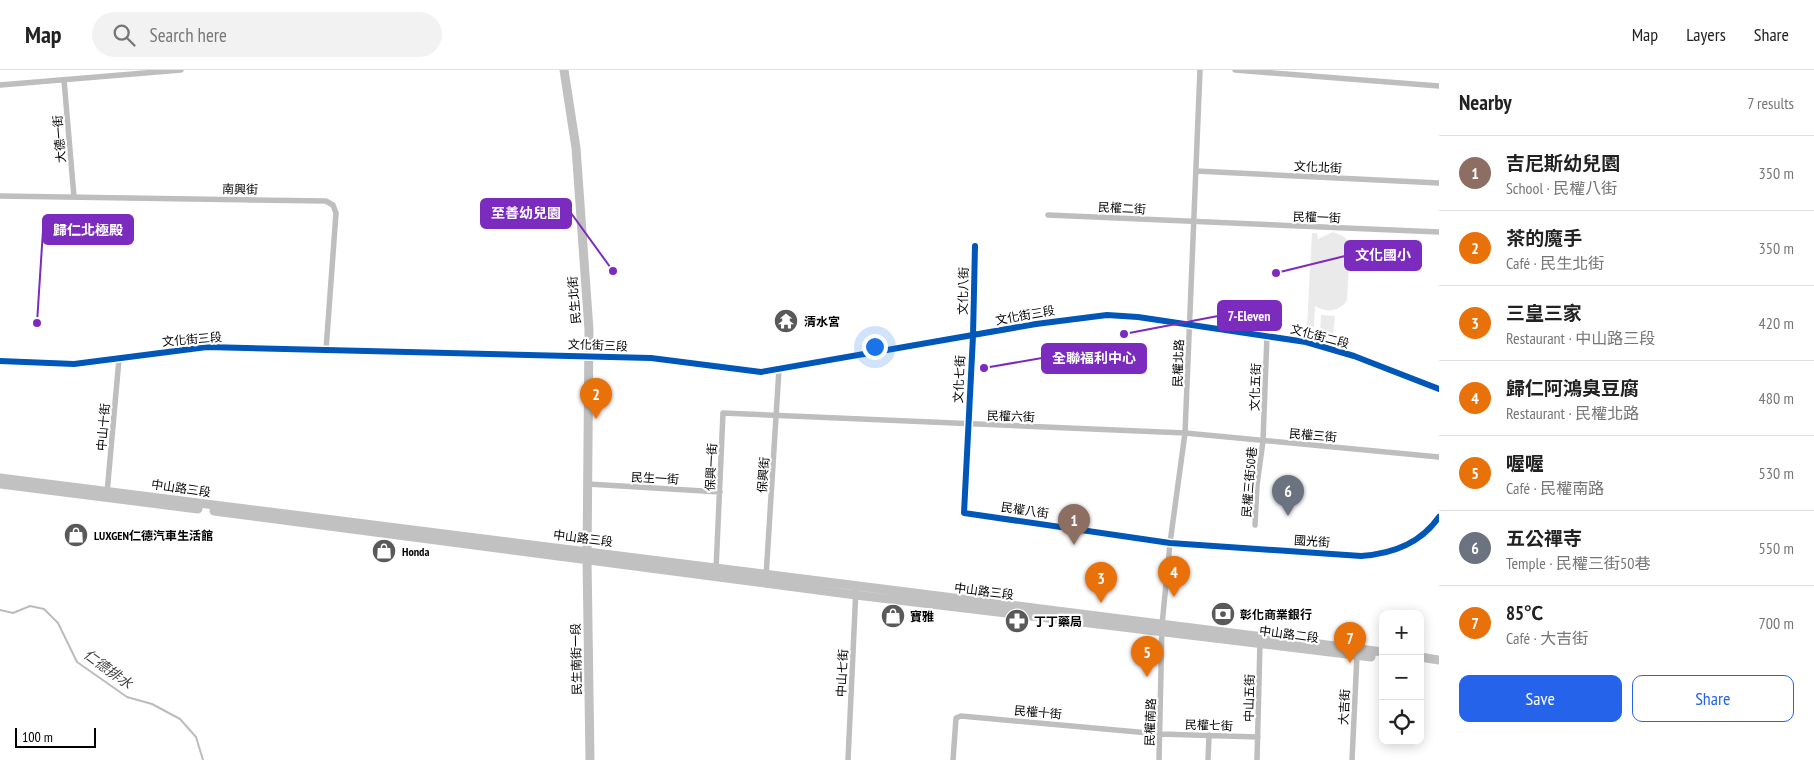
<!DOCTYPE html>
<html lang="en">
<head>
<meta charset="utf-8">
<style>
  :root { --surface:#fff; --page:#f2f2f2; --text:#222; --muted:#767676; --line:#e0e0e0; --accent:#2563eb }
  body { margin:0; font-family:"PT Sans Narrow","Noto Sans TC",sans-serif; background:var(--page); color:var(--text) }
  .controls { position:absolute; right:15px; bottom:15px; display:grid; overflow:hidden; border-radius:10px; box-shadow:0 2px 12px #0003 }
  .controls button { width:45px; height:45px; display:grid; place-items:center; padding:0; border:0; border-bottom:1px solid var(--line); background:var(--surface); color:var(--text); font:25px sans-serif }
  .scale { position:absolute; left:15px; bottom:12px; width:81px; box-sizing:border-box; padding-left:5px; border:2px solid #000; border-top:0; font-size:14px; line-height:18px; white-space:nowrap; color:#000; -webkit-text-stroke:4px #fff; paint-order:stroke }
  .you { position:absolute; left:874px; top:276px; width:18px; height:18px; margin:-12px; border:4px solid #fff; border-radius:50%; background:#1a73e8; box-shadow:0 0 0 8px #1a73e833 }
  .badge { display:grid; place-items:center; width:32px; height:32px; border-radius:50%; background:var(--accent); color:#fff; font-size:16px; font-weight:700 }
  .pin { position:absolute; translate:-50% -41px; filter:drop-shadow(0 1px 2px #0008) }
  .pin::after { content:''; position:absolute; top:26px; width:18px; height:15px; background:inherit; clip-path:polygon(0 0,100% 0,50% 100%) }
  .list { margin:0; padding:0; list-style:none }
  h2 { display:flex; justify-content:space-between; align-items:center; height:65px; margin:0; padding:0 20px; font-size:21px }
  h2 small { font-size:16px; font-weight:400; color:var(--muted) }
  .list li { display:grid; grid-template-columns:32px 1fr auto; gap:15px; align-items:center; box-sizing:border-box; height:75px; padding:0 20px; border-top:1px solid var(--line) }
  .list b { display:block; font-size:19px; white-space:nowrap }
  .list p { margin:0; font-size:16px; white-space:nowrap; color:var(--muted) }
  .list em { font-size:16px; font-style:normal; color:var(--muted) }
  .actions { display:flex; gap:10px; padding:15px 20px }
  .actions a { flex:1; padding:11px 0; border:1px solid var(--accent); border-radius:10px; text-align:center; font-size:18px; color:var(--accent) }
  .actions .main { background:var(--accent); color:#fff }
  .icon { flex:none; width:28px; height:28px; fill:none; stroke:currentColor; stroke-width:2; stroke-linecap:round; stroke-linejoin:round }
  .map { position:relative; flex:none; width:1439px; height:690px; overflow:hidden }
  header { display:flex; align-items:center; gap:30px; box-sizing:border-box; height:70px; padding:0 25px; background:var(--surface); border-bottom:1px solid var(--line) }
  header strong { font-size:24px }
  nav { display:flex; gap:28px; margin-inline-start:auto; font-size:18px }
  .search { width:350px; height:45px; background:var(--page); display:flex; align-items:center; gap:12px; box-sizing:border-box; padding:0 18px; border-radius:28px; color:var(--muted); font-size:19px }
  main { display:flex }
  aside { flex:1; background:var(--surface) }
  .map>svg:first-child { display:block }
</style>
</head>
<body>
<header>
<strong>Map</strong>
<div class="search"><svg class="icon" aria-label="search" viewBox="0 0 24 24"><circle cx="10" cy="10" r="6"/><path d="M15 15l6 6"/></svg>Search here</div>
<nav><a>Map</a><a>Layers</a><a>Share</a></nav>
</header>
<main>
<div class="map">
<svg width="1439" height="690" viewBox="0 0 1439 690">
  <rect width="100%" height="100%" fill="#fff"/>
  <path fill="#eaeaea" d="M 1333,162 L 1343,166 L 1350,173 L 1347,231 C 1337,242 1328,243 1315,236 L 1314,257 L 1307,256 L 1312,163 L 1317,163 L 1318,169 Z
    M 1321,245 L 1335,246 L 1333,267 L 1320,266 Z"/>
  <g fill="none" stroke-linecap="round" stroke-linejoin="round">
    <path stroke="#bcbcbc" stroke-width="2" d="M 0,540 L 13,543 L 30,536 L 44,539 L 58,553 L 77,592 L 127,627 L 152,634 L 180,649 L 196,667 L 203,690"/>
    <path stroke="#bebebe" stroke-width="5.5" d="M 1235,0 L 1439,16
      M 64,10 L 74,127
      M 0,15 L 181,0
      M 1196,101 L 1439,113
      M 0,126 L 326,131 L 333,135 L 336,143 L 326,280
      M 1048,145 L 1439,162
      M 975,176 L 973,266 L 964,443 L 1170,473 L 1361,486 C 1392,484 1421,473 1439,447
      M 0,291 L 74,294 L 207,277 L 651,288 L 761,302 L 1036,254 L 1107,245 L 1138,247 L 1306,272 L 1354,286 L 1439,319
      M 588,414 L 720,422
      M 107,423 L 119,289
      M 1255,455 L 1257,415 L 1263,371 L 1267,265
      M 716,500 L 723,343 L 1185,363 L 1439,387
      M 766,507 L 779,299
      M 848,690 L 856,518
      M 953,690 L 956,648 L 961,646 L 1160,664 L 1258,667
      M 1159,690 L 1162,555 L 1170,473 L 1185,363 L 1200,0
      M 1208,690 L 1209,665
      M 1257,690 L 1260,572
      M 1352,690 L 1357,585"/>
    <path stroke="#c1c1c1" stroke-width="9" d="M 564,0 L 576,78 L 589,260 L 587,489 L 590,690
      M 0,408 L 1383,582
      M 0,414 L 198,439
      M 214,441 L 856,525 L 1371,587
      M 1420,587 L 1439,590"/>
    <g stroke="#fff" stroke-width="9">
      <path id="cycleway" d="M 975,176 L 973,266 L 964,443 L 1170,473 L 1361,486 C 1392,484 1421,473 1439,447
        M 0,291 L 74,294 L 207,277 L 651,288 L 761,302 L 1036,254 L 1107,245 L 1138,247 L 1306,272 L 1354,286 L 1439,319"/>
    </g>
    <use href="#cycleway" stroke="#0057b8" stroke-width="6"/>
  </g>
  <defs>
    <g id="temple-disc" transform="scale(1.25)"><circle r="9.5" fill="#595959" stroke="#fff"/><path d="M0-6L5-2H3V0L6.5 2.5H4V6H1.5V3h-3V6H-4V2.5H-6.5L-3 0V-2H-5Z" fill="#fff"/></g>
    <g id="shop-disc" transform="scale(1.25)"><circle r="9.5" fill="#595959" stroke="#fff"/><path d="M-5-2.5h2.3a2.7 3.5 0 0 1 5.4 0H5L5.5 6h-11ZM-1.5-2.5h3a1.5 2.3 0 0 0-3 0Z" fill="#fff"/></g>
    <g id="bank-disc" transform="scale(1.25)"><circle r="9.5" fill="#595959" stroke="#fff"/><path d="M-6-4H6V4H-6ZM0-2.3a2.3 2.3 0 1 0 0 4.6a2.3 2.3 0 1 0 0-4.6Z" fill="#fff"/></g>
    <g id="pharmacy-disc" transform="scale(1.25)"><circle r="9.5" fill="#595959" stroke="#fff"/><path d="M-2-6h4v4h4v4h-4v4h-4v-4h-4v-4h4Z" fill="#fff"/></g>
  </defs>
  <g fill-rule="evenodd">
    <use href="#temple-disc" x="786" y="251"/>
    <use href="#shop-disc" x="76" y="465"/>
    <use href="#shop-disc" x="384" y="481"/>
    <use href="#bank-disc" x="1223" y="544"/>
    <use href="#shop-disc" x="893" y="546"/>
    <use href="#pharmacy-disc" x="1017" y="551"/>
  </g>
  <g text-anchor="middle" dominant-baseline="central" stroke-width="4.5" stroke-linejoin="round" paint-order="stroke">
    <g font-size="12" fill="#000" stroke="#fff">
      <text transform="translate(59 69) rotate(-95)">大德一街</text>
      <text transform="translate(1318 97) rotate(3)">文化北街</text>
      <text transform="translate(240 119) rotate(1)">南興街</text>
      <text transform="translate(1122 138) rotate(3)">民權二街</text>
      <text transform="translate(1317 147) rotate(2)">民權一街</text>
      <text transform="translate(963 221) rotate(-89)">文化八街</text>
      <text transform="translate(574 230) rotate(-95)">民生北街</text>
      <text transform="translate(1025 245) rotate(-10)">文化街三段</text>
      <text transform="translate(1320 266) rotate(15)">文化街二段</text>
      <text transform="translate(192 269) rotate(-5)">文化街三段</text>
      <text transform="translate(598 275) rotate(2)">文化街三段</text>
      <text transform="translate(1178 293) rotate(-88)">民權北路</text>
      <text transform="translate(959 309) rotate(-87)">文化七街</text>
      <text transform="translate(1255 317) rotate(-88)">文化五街</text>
      <text transform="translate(1011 346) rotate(2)">民權六街</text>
      <text transform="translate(103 357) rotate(-85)">中山十街</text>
      <text transform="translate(1313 365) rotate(5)">民權三街</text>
      <text transform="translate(711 397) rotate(-87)">保興一街</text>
      <text transform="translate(763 405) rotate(-86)">保興街</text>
      <text transform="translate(655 408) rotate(3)">民生一街</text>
      <text transform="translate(1249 412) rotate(-85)">民權三街50巷</text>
      <text transform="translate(181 418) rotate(8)">中山路三段</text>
      <text transform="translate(1025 440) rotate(8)">民權八街</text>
      <text transform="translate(583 468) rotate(7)">中山路三段</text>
      <text transform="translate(1312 471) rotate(4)">國光街</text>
      <text transform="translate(984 521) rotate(7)">中山路三段</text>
      <text transform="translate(1289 564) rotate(7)">中山路二段</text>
      <text transform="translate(576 589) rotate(-91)">民生南街一段</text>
      <text transform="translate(842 603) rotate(-87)">中山七街</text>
      <text transform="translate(1249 628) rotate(-89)">中山五街</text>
      <text transform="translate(1344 637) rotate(-87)">大吉街</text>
      <text transform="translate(1038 642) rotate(5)">民權十街</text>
      <text transform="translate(1150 652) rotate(-88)">民權南路</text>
      <text transform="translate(1209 655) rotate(2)">民權七街</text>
    </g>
    <g font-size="12" font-weight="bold" fill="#000" stroke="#fff" text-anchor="start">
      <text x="804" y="251">清水宮</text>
      <text x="94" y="465">LUXGEN仁德汽車生活館</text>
      <text x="402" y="481">Honda</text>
      <text x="1240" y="544">彰化商業銀行</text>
      <text x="910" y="546">寶雅</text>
      <text x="1034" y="551">丁丁藥局</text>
    </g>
    <g font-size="14" font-style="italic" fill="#404040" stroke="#fff">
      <text transform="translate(108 599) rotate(36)">仁德排水</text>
    </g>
  </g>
  <path fill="none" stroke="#7b2cbf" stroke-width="2" d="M613 201L571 143M37 253L43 160M1276 203L1345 186M1124 264L1218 246M984 298L1042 288"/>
  <g fill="#7b2cbf" stroke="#fff" stroke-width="2">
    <circle cx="613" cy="201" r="5"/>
    <circle cx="37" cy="253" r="5"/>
    <circle cx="1276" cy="203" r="5"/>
    <circle cx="1124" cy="264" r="5"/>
    <circle cx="984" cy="298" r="5"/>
  </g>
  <g fill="#7b2cbf" stroke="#7b2cbf" stroke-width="2">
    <rect x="481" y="129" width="90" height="29" rx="5"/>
    <rect x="43" y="145" width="90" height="29" rx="5"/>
    <rect x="1345" y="171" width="76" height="29" rx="5"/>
    <rect x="1218" y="231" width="63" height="29" rx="5"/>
    <rect x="1042" y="274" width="104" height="29" rx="5"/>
  </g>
  <g font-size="14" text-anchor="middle" font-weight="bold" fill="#fff">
    <text x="526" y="148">至善幼兒園</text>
    <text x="88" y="165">歸仁北極殿</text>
    <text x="1383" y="190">文化國小</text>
    <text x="1249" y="251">7-Eleven</text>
    <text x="1094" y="293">全聯福利中心</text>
  </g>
</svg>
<div class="controls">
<button>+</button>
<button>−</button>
<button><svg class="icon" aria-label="locate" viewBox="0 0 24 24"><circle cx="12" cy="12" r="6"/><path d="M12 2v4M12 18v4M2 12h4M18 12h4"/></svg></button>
</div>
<div class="scale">100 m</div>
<div class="you"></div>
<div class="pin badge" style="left:1074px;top:475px;background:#8d6e63">1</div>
<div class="pin badge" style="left:596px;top:349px;background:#e8710a">2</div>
<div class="pin badge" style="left:1101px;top:533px;background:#e8710a">3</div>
<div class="pin badge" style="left:1174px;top:527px;background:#e8710a">4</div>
<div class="pin badge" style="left:1147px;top:607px;background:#e8710a">5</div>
<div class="pin badge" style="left:1288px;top:446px;background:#6b7280">6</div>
<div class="pin badge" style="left:1350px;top:593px;background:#e8710a">7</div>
</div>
<aside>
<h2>Nearby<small>7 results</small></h2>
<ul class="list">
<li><span class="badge" style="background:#8d6e63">1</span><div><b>吉尼斯幼兒園</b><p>School · 民權八街</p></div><em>350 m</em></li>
<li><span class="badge" style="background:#e8710a">2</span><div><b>茶的魔手</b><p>Café · 民生北街</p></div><em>350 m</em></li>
<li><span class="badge" style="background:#e8710a">3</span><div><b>三皇三家</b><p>Restaurant · 中山路三段</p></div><em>420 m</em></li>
<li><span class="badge" style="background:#e8710a">4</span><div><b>歸仁阿鴻臭豆腐</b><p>Restaurant · 民權北路</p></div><em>480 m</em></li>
<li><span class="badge" style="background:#e8710a">5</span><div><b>喔喔</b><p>Café · 民權南路</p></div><em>530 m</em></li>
<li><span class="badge" style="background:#6b7280">6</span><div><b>五公禪寺</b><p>Temple · 民權三街50巷</p></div><em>550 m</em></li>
<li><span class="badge" style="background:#e8710a">7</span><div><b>85℃</b><p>Café · 大吉街</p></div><em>700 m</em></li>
</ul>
<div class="actions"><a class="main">Save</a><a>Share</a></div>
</aside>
</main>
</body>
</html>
